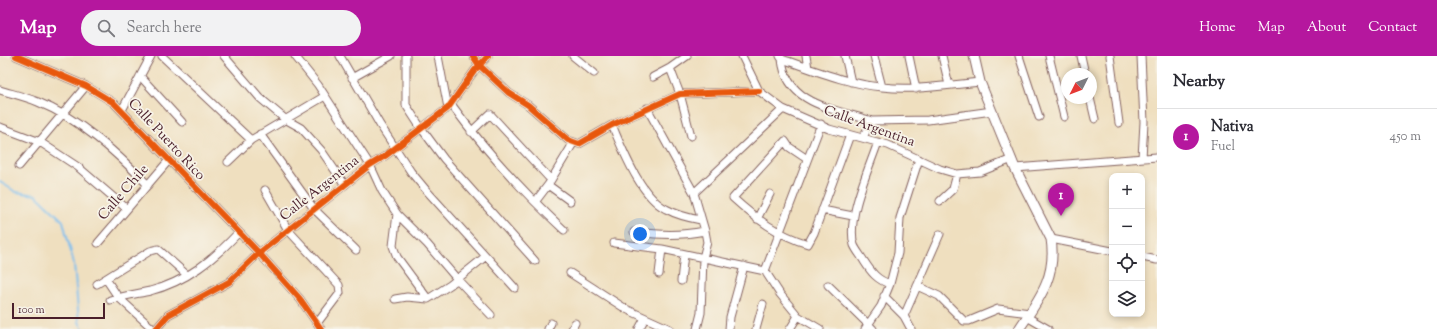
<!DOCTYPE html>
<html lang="en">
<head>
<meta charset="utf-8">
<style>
  :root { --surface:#fff; --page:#f2f2f3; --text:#2b2b33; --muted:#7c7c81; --line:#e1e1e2; --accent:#b5179e }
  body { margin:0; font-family:"Sorts Mill Goudy",serif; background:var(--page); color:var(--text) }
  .controls { position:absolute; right:12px; bottom:12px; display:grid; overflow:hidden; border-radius:8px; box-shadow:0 2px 6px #0003 }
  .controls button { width:36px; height:36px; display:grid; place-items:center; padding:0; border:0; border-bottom:1px solid var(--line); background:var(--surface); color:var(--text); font:20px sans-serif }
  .compass { position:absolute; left:1061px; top:12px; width:36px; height:36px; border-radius:50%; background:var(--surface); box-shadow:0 2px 6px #0003; rotate:228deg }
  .scale { position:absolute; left:12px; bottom:10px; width:93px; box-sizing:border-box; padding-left:4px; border:2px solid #4a1f2b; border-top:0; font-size:11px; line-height:14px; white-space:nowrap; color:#4a1f2b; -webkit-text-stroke:3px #f7f3e8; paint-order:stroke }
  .you { position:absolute; left:640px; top:178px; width:14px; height:14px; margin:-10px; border:3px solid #fff; border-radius:50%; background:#1a73e8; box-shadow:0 0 0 6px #1a73e833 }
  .badge { display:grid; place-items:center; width:26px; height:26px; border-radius:50%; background:var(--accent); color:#fff; font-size:13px; font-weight:700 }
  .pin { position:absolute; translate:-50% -33px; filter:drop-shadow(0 1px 2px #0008) }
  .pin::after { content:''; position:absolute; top:21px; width:14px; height:12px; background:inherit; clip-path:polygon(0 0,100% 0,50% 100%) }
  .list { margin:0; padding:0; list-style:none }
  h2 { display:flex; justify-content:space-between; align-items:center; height:52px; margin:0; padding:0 16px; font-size:17px }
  h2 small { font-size:13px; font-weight:400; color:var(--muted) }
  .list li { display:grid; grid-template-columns:26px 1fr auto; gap:12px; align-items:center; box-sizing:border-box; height:56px; padding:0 16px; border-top:1px solid var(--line) }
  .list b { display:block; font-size:15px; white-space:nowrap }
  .list p { margin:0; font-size:13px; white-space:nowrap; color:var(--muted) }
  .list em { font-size:13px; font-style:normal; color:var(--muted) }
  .icon { flex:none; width:22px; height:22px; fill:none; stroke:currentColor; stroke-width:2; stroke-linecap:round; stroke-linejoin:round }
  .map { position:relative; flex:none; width:1157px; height:273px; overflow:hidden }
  header { display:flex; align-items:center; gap:24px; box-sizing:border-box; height:56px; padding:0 20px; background:var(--accent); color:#fff }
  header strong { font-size:19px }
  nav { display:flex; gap:22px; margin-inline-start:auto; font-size:14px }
  .search { width:280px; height:36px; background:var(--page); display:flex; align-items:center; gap:10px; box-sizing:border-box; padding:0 14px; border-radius:22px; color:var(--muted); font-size:15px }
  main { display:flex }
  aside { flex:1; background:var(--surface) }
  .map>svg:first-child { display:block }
</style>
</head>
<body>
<header>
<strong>Map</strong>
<div class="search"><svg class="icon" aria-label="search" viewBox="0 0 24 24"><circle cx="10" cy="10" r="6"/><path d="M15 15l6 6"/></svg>Search here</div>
<nav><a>Home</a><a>Map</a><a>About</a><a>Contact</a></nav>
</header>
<main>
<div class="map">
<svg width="1157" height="273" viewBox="0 0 1157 273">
  <rect width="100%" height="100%" fill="#f7f3e8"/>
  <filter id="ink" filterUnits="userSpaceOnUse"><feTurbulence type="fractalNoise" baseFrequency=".025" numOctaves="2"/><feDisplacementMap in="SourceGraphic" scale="8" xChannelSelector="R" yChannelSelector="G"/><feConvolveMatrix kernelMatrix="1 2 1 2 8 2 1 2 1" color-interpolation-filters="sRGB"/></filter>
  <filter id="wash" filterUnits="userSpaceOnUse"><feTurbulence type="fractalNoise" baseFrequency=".012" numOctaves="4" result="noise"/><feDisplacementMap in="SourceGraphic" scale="16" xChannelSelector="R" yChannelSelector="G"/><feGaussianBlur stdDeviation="0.9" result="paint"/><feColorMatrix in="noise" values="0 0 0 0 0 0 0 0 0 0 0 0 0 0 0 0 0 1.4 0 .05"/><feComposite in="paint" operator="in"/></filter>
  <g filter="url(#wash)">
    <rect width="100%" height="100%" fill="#efdfbf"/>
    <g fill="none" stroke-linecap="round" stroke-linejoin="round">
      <path stroke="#78beef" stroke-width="2" d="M 0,126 L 16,136 L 36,139 L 63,165 L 74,208 L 79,266 L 83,273"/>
    </g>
  </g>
  <g filter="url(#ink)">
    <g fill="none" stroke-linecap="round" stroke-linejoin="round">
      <g stroke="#84625f" stroke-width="9">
        <path id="street" d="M 16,0 L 86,30 L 114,47 L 259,197 L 300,243 L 321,273
          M 162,0 L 251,84
          M 224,0 L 260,42 L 285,63 L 301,72 L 321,94 L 345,129
          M 295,0 L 318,29 L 370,109 L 382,135 L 397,158 L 427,188 L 457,223 L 491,259
          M 340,0 L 380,69 L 411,116 L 426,134 L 515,232
          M 406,0 L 406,49 L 421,72 L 444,103 L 535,205
          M 438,0 L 448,52
          M 473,0 L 479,9 L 509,37 L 528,49 L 568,84 L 579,88 L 612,69 L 680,38 L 759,35
          M 573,0 L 594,17
          M 742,0 L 759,35 L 783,53 L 829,73 L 888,89 L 940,113 L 957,118 L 980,116 L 1012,103
          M 780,0 L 782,3 C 814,14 847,28 882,31 C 915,35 947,29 980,26
          M 806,0 L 808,12
          M 845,0 L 851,26
          M 874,0 L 882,31
          M 909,0 L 916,33
          M 942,0 L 949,29
          M 1019,0 L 1039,61
          M 1049,0 L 1064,61
          M 1081,0 L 1085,18
          M 1110,0 L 1119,67
          M 1141,0 L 1144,66 L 1142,102
          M 782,3 C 786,49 836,53 872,65
          M 670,12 L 680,38 L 691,80
          M 140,20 L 182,66
          M 653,21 L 670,12 L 687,0
          M 352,22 L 391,0
          M 0,34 C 13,38 26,41 38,46 C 80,63 117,97 148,129
          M 1090,42 L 1095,63
          M 451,48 C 485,94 522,135 564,174
          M 647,52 L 694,137 L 705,175 L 707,186 L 703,202 L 701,257 L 697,273
          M 122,54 L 151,0
          M 612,69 C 623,94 640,140 666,153 C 677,159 689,162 701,164
          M 0,71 L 40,86 L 78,111 L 127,153
          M 471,76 L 490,58 L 551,124
          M 260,78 L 314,153 L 356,194
          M 863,81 L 872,65 L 928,64 L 992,55
          M 878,86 C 869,113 846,162 854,189 C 856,194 861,200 864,205 C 871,216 877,224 890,228
          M 807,103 L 789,91 L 785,85 L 733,142 C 756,163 778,179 808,188 L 814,177 L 850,79
          M 228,106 L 251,84 L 325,40
          M 19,110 L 86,30
          M 1015,112 L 1157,101
          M 548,129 L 570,145
          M 265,134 L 288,174 L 339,229 L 340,237 L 318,266
          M 694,137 L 783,53
          M 940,145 L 953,133 L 957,118
          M 535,146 L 548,129 L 574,86
          M 822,154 L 853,160
          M 397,158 L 393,190 L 397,201 L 428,243
          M 757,163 L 770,138
          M 634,176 C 662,179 678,180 705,175
          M 1051,183 L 1112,195
          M 98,187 L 169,104
          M 614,187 L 662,193 L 765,215 L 821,68
          M 1142,201 L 1157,204
          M 765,215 L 780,238 L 798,260 L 820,273
          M 570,217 L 626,253 L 670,273
          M 659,218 L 662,193
          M 106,223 L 118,241 L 153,273
          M 681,225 L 684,198
          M 97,228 L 150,195 L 158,193 L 187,219
          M 828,229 L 873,273
          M 917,230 L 939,240 L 964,265 L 969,265 L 998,253 L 1030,257
          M 884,240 L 904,260 L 911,273
          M 395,243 L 407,241 L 428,243 L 450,229 L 486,200
          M 110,244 C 123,240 136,238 150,235 C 186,226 214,203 239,176
          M 904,260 L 940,178
          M 1027,261 L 1048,273
          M 156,273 L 168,259 L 229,226 L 259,197 L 370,109 L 385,100 L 448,52 L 475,14 L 488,0
          M 548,273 L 551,267
          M 572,273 L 575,267
          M 639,273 L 645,262
          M 729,273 L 730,261 L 744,210
          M 756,273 L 763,248
          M 790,273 L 798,260
          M 865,273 L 881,250 L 890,228 L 898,197 L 900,162 L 919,103"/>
      </g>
      <g stroke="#84625f" stroke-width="11">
        <path id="secondary" d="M 974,0 L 980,26 L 1015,112 L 1051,183 C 1057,221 1039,243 1019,273"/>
      </g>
      <use href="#street" stroke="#fff" stroke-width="7"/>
      <use href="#secondary" stroke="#fff" stroke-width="9"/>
      <g stroke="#f7f3e8" stroke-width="8">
        <path id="cycleway" d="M 16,0 L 86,30 L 114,47 L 259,197 L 300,243 L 321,273
          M 473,0 L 479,9 L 509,37 L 528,49 L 568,84 L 579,88 L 612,69 L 680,38 L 759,35
          M 156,273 L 168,259 L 229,226 L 259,197 L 370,109 L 385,100 L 448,52 L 475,14 L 488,0"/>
      </g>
      <use href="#cycleway" stroke="#e8590c" stroke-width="6"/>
    </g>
  </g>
  <g text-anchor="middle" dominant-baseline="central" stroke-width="3.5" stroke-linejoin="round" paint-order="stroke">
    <g font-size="14" fill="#4a1f2b" stroke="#f7f3e8">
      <text transform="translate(869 71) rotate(20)">Calle Argentina</text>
      <text transform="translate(166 84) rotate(47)">Calle Puerto Rico</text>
      <text transform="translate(320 133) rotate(-38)">Calle Argentina</text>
      <text transform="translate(124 137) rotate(-49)">Calle Chile</text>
    </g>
  </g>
</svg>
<div class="controls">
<button>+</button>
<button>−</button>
<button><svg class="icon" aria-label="locate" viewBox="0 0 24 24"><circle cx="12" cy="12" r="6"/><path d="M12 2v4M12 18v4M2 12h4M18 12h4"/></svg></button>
<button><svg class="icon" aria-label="layers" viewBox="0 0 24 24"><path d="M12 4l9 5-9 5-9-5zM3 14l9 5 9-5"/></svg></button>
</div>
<svg class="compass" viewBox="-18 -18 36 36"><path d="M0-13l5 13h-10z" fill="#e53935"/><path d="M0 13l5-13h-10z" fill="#7c7c81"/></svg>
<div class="scale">100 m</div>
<div class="you"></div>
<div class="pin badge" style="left:1061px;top:160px">1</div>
</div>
<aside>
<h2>Nearby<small></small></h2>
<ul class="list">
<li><span class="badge">1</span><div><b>Nativa</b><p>Fuel</p></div><em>450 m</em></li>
</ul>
</aside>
</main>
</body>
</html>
